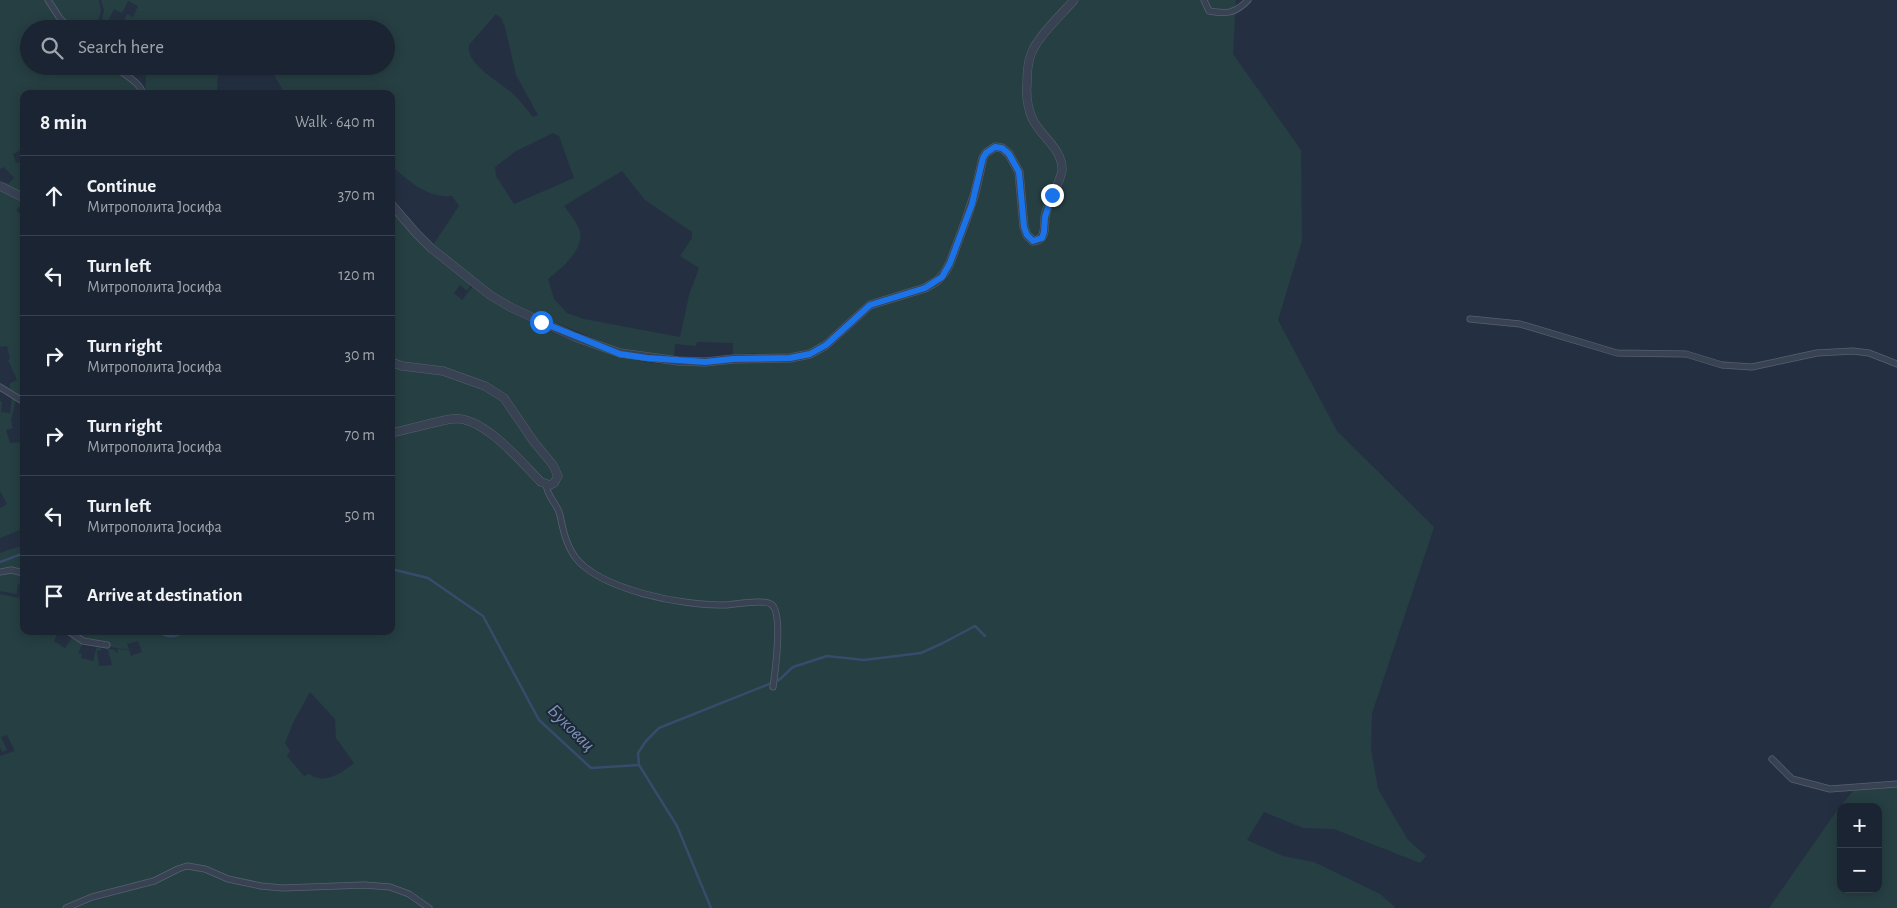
<!DOCTYPE html>
<html lang="en">
<head>
<meta charset="utf-8">
<style>
  :root { --surface:#1b2432; --page:#28303e; --text:#f1f3f6; --muted:#a0a4ac; --line:#39414d }
  body { margin:0; font-family:"Alegreya Sans",sans-serif; background:var(--page); color:var(--text) }
  .controls { position:absolute; right:15px; bottom:15px; display:grid; overflow:hidden; border-radius:10px; box-shadow:0 2px 12px #0003 }
  .controls button { width:45px; height:45px; display:grid; place-items:center; padding:0; border:0; border-bottom:1px solid var(--line); background:var(--surface); color:var(--text); font:25px sans-serif }
  .stop { position:absolute; width:15px; height:15px; margin:-11px; border:4px solid #1a73e8; border-radius:50%; background:#fff }
  .stop.end { background:#1a73e8; border-color:#fff; box-shadow:0 1px 5px #0008 }
  .list { margin:0; padding:0; list-style:none }
  h2 { display:flex; justify-content:space-between; align-items:center; height:65px; margin:0; padding:0 20px; font-size:21px }
  h2 small { font-size:16px; font-weight:400; color:var(--muted) }
  .list li { display:grid; grid-template-columns:32px 1fr auto; gap:15px; align-items:center; box-sizing:border-box; height:80px; padding:0 20px; border-top:1px solid var(--line) }
  .list b { display:block; font-size:19px; white-space:nowrap }
  .list p { margin:0; font-size:16px; white-space:nowrap; color:var(--muted) }
  .list em { font-size:16px; font-style:normal; color:var(--muted) }
  .icon { flex:none; width:28px; height:28px; fill:none; stroke:currentColor; stroke-width:2; stroke-linecap:round; stroke-linejoin:round }
  .map { position:relative; flex:none; width:1897px; height:908px; overflow:hidden }
  .search { position:absolute; background:var(--surface); box-shadow:0 2px 12px #0003; left:20px; top:20px; width:375px; height:55px; display:flex; align-items:center; gap:12px; box-sizing:border-box; padding:0 18px; border-radius:28px; color:var(--muted); font-size:19px }
  .panel { position:absolute; background:var(--surface); box-shadow:0 2px 12px #0003; left:20px; top:90px; width:375px; height:545px; border-radius:10px }
  .map>svg:first-child { display:block }
</style>
</head>
<body>
<div class="map">
<svg width="1897" height="908" viewBox="0 0 1897 908">
  <rect width="100%" height="100%" fill="#243042"/>
  <path fill="#263f43" fill-rule="evenodd" d="M 0,0 L 46,0 L 56,17 L 66,29 L 29,29 L 29,66 L 112,66 C 121,78 134,80 141,94 L 24,94 L 24,160 L 21,150 L 13,154 L 16,163 L 20,162 L 24,169 L 24,194 L 5,184 L 5,182 L 8,184 L 14,178 L 4,167 L 0,169 Z
    M 50,0 L 99,0 L 101,11 L 96,29 L 73,29 L 65,22 Z
    M 101,0 L 1236,0 L 1233,54 L 1301,150 L 1302,241 L 1278,320 L 1337,431 L 1434,527 L 1372,713 L 1371,749 L 1378,789 L 1408,840 L 1426,856 L 1420,863 L 1334,829 L 1303,828 L 1264,812 L 1247,840 L 1283,856 L 1314,862 L 1380,894 L 1395,907 L 1394,908 L 0,908 L 0,756 L 15,751 L 7,735 L 1,737 L 7,750 L 2,752 L 0,747 L 0,594 L 24,599 L 24,631 L 59,631 L 54,641 L 65,648 L 73,636 L 83,643 L 78,653 L 82,654 L 81,658 L 93,661 L 97,646 L 102,650 L 97,651 L 99,666 L 112,665 L 108,650 L 106,648 L 114,650 L 117,653 L 118,652 L 117,649 L 129,650 L 131,656 L 142,652 L 138,641 L 127,644 L 129,649 C 109,649 88,641 71,631 L 391,631 L 391,209 L 429,252 L 471,285 L 467,291 L 460,285 L 454,293 L 462,300 L 473,286 C 517,322 608,360 665,364 C 696,367 725,363 756,361 L 756,353 L 733,355 L 733,343 L 697,342 L 696,346 L 675,344 L 674,357 L 619,349 L 514,305 L 493,292 L 433,245 L 459,206 L 452,196 C 426,198 410,181 391,166 L 391,94 L 285,94 L 269,66 L 386,66 L 386,29 L 99,29 L 102,20 L 119,29 L 127,14 L 133,17 L 138,6 L 128,1 L 122,13 L 114,9 L 108,21 L 102,19 L 104,11 ZM 496,14 L 501,18 L 505,27 L 516,75 L 538,115 L 533,117 C 526,109 520,100 512,93 C 501,83 465,64 469,45 ZM 553,133 L 559,136 L 574,178 L 514,204 L 496,176 L 495,167 L 516,151 ZM 622,171 L 645,200 L 692,232 L 692,238 L 680,256 L 699,268 L 689,295 L 680,337 L 584,319 L 567,313 L 554,299 L 548,279 C 561,269 587,247 579,229 C 576,221 569,213 564,206 ZM 310,692 L 335,719 L 336,738 L 354,763 C 342,773 324,785 309,774 L 304,776 L 287,756 L 290,751 L 285,743 L 293,723 Z
    M 143,66 L 145,66 L 148,71 L 158,66 L 221,66 L 218,71 L 217,94 L 145,94 L 146,76 Z
    M 0,190 L 23,203 L 16,210 L 21,215 L 24,213 L 24,400 L 11,391 L 9,384 L 17,380 L 8,360 L 10,359 L 7,346 L 0,347 Z
    M 12,397 L 16,399 L 11,421 L 13,428 L 6,430 L 10,443 L 24,442 L 24,540 L 20,530 L 0,538 L 0,508 L 7,504 L 0,491 L 0,401 L 2,402 L 1,412 L 10,413 Z
    M 24,545 L 24,571 L 0,570 L 0,553 Z
    M 12,573 L 24,575 L 24,584 L 18,584 L 17,594 L 0,591 L 0,574 Z
    M 1897,786 L 1897,908 L 1769,908 L 1838,809 L 1853,791 ZM 1841,807 L 1878,807 L 1878,889 L 1841,889 Z"/>
  <g fill="none" stroke-linecap="round" stroke-linejoin="round">
    <path stroke="#374b6b" stroke-width="2.5" d="M 0,562 L 24,553
      M 391,569 L 428,578 L 483,616 L 539,720 L 591,768 L 639,765
      M 156,631 C 167,638 175,638 185,631
      M 711,908 L 677,826 L 639,765 L 638,753 L 646,741 L 659,728 L 779,680 L 793,667 L 827,656 L 864,660 L 921,653 L 943,643 L 975,626 L 985,636"/>
    <g stroke="#56606f" stroke-width="7">
      <path id="minor" d="M 48,0 L 59,17 L 70,29
        M 1204,0 L 1209,11 C 1226,14 1235,14 1248,0
        M 115,66 C 124,76 140,81 143,94
        M 1470,319 L 1520,324 L 1617,353 L 1686,354 L 1722,365 L 1752,367 L 1817,353 L 1853,351 L 1869,353 L 1897,364
        M 0,387 L 24,402
        M 546,484 C 547,497 557,503 560,515 C 563,530 566,544 575,557 C 600,590 684,606 724,605 C 734,605 765,598 772,605 C 783,614 775,673 773,687
        M 0,572 L 11,570 L 24,573
        M 68,631 L 83,641 L 107,645
        M 1772,759 L 1792,779 L 1830,789 L 1897,784
        M 66,908 L 92,897 L 154,881 L 178,869 L 187,866 L 205,869 L 228,879 L 261,886 L 283,888 L 364,885 L 390,887 L 409,894 L 429,908"/>
    </g>
    <g stroke="#56606f" stroke-width="9">
      <path id="tertiary" d="M 0,186 L 24,198
        M 391,204 L 416,233 L 431,248 L 490,295 L 510,307 L 575,337 L 620,353 L 678,361 L 705,362 L 733,359 L 790,358 L 810,354 L 826,345 L 870,305 L 925,288 L 937,281 L 945,272 L 950,263 L 966,220 L 975,193 L 983,158 L 986,153 L 995,147 L 1002,148 L 1009,154 L 1019,172 L 1024,227 L 1027,235 L 1033,241 C 1047,240 1044,227 1045,217 C 1047,202 1061,182 1062,170 C 1063,149 1040,136 1032,118 C 1028,108 1026,95 1027,84 C 1027,75 1028,62 1031,54 C 1038,36 1061,15 1074,0
        M 391,362 L 402,366 L 443,371 L 485,386 L 504,398 L 534,442 L 553,465 L 558,476 L 554,483 L 550,485 L 541,482 C 521,462 482,414 452,419 C 432,422 412,429 391,433"/>
    </g>
    <use href="#minor" stroke="#384252" stroke-width="5.5"/>
    <use href="#tertiary" stroke="#384252" stroke-width="8"/>
  </g>
  <g fill="none" stroke-linecap="round" stroke-linejoin="round">
    <path stroke="#1a73e8" stroke-width="6" d="M 541,322 L 620,354 L 647,358 L 705,362 L 733,359 L 790,358 L 810,354 L 826,345 L 870,305 L 925,288 L 942,277 L 950,263 L 972,204 L 983,158 L 986,153 L 995,147 L 1002,148 L 1009,154 L 1019,172 L 1024,227 L 1027,235 L 1033,241 L 1042,238 L 1044,232 L 1045,217 L 1052,195"/>
  </g>
  <g text-anchor="middle" dominant-baseline="central" stroke-width="4" stroke-linejoin="round" paint-order="stroke">
    <g font-size="19" font-style="italic" fill="#7b93b5" stroke="#1d2737">
      <text transform="translate(571 728) rotate(45)">Буковац</text>
    </g>
  </g>
</svg>
<div class="controls">
<button>+</button>
<button>−</button>
</div>
<div class="stop" style="left:541px;top:322px"></div>
<div class="stop end" style="left:1052px;top:195px"></div>
<div class="search"><svg class="icon" aria-label="search" viewBox="0 0 24 24"><circle cx="10" cy="10" r="6"/><path d="M15 15l6 6"/></svg>Search here</div>
<section class="panel">
<h2>8 min<small>Walk · 640 m</small></h2>
<ul class="list">
<li><svg class="icon" aria-label="ahead" viewBox="0 0 24 24"><path d="M12 20V5M6 11l6-6 6 6"/></svg><div><b>Continue</b><p>Митрополита Јосифа</p></div><em>370 m</em></li>
<li><svg class="icon" aria-label="left" viewBox="0 0 24 24"><path d="M17 20v-9H6M10 6l-5 5 5 5"/></svg><div><b>Turn left</b><p>Митрополита Јосифа</p></div><em>120 m</em></li>
<li><svg class="icon" aria-label="right" viewBox="0 0 24 24"><path d="M7 20v-9h11M14 6l5 5-5 5"/></svg><div><b>Turn right</b><p>Митрополита Јосифа</p></div><em>30 m</em></li>
<li><svg class="icon" aria-label="right" viewBox="0 0 24 24"><path d="M7 20v-9h11M14 6l5 5-5 5"/></svg><div><b>Turn right</b><p>Митрополита Јосифа</p></div><em>70 m</em></li>
<li><svg class="icon" aria-label="left" viewBox="0 0 24 24"><path d="M17 20v-9H6M10 6l-5 5 5 5"/></svg><div><b>Turn left</b><p>Митрополита Јосифа</p></div><em>50 m</em></li>
<li><svg class="icon" aria-label="arrive" viewBox="0 0 24 24"><path d="M6 21V4h12l-3 4 3 4H6"/></svg><div><b>Arrive at destination</b></div></li>
</ul>
</section>
</div>
</body>
</html>
